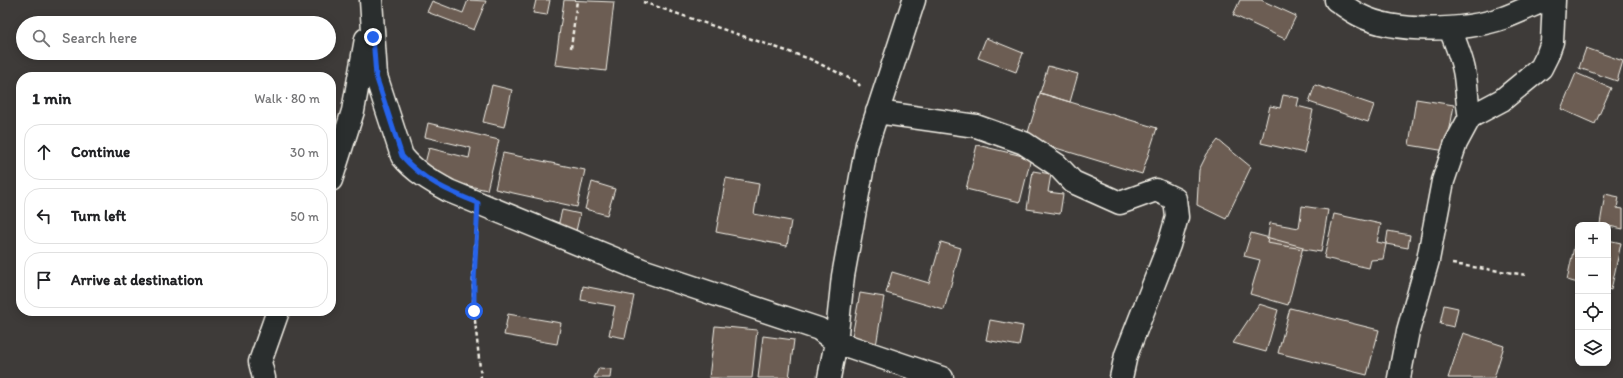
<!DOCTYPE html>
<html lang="en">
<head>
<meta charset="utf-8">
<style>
  :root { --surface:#fff; --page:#f6f6f6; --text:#202124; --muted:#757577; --line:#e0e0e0 }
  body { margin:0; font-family:Itim,sans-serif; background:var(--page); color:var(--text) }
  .controls { position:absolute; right:12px; bottom:12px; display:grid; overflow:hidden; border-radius:8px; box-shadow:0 2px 10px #0003 }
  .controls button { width:36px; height:36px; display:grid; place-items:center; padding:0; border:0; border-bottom:1px solid var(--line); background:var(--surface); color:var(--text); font:20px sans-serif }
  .stop { position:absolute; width:12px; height:12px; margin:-9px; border:3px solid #2563eb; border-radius:50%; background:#fff }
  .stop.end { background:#2563eb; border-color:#fff; box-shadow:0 1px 4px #0008 }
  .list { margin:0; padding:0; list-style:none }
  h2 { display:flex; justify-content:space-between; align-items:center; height:52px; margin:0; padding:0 16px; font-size:17px }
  h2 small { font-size:13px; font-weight:400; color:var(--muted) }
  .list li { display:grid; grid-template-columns:26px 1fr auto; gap:12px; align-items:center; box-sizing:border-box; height:56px; margin:0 8px 8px; padding:0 8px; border:1px solid var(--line); border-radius:16px }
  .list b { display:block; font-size:15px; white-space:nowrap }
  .list em { font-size:13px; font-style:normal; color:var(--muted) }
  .icon { flex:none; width:22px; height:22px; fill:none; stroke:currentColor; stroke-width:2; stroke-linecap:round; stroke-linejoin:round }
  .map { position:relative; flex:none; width:1623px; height:378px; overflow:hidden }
  .search { position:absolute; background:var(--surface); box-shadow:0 2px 10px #0003; left:16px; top:16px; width:320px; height:44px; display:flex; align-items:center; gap:10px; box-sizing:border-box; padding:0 14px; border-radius:22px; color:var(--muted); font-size:15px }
  .panel { position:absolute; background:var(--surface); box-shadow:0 2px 10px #0003; left:16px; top:72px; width:320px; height:244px; border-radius:16px }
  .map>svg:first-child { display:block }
</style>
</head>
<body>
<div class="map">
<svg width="1623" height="378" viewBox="0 0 1623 378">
  <rect width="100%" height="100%" fill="#3e3b39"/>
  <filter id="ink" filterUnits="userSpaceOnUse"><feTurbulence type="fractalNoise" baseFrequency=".025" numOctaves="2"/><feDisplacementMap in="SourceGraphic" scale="8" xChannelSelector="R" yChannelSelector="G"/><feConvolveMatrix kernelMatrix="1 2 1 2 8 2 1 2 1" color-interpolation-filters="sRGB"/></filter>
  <g filter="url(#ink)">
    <path fill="#6c5d53" stroke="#f4f1e8" d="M 468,0 L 486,1 L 474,30 L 427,12 L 432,1 L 463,13 Z
      M 536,0 L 550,0 L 547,15 L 533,13 Z
      M 564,0 L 614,2 L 606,71 L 555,65 Z
      M 1240,0 L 1261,0 L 1296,16 L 1285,39 L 1233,15 Z
      M 986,38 L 1023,53 L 1016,72 L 978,58 Z
      M 1586,48 L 1623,61 L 1617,81 L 1579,68 Z
      M 1048,66 L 1078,74 L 1070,102 L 1040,93 Z
      M 1576,73 L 1611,88 L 1595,124 L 1561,109 Z
      M 492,85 L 512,90 L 504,127 L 483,122 Z
      M 1315,85 L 1374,105 L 1368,122 L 1309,102 Z
      M 1040,93 L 1157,128 L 1142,174 L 1026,139 Z
      M 1283,95 L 1299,98 L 1297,106 L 1313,110 L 1304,153 L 1261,143 L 1270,106 L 1280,108 Z
      M 1416,99 L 1454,105 L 1446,151 L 1409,145 Z
      M 428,123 L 499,140 L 487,190 L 422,175 L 429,148 L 469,158 L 471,148 L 425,137 Z
      M 1218,140 L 1251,167 L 1226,219 L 1197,205 L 1199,170 L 1207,154 Z
      M 977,145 L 1031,158 L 1020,202 L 966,189 Z
      M 503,153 L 585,170 L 577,207 L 495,189 Z
      M 1033,171 L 1051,174 L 1048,192 L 1063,194 L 1060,214 L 1027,209 Z
      M 726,178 L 759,184 L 754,214 L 791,221 L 787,246 L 716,232 Z
      M 592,182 L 615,189 L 607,215 L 585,209 Z
      M 1605,194 L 1619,197 L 1617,208 L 1623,209 L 1623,229 L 1600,224 Z
      M 1302,206 L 1328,210 L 1321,252 L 1267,243 L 1270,223 L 1299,228 Z
      M 562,210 L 580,214 L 576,231 L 558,226 Z
      M 1334,214 L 1381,224 L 1377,242 L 1386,244 L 1383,259 L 1371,260 L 1369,268 L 1324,258 Z
      M 1388,231 L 1410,235 L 1408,248 L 1386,244 Z
      M 1251,233 L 1303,247 L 1288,305 L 1250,294 L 1260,260 L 1244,256 Z
      M 1577,233 L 1578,233 L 1578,283 L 1567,280 Z
      M 1608,240 L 1621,243 L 1611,290 L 1608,289 Z
      M 941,242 L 961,248 L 944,310 L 886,293 L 892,272 L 929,283 Z
      M 583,286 L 634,296 L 625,338 L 609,335 L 615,306 L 581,300 Z
      M 860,293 L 884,297 L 876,346 L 851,342 Z
      M 1259,304 L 1278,310 L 1266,352 L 1233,343 Z
      M 1444,305 L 1458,308 L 1454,327 L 1440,324 Z
      M 1290,308 L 1379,330 L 1367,375 L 1278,353 Z
      M 508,314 L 561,323 L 557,344 L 504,335 Z
      M 990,320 L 1023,326 L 1019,346 L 986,340 Z
      M 715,326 L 757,330 L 752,378 L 709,378 Z
      M 1463,333 L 1504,346 L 1494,378 L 1448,378 Z
      M 763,336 L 794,340 L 789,378 L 758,378 Z
      M 599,368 L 611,369 L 610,378 L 594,378 Z"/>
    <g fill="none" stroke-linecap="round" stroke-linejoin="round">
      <g stroke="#f4f1e8" stroke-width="25">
        <path id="minor" d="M 371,0 L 376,76 L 402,156 C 415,172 431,181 449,191 L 642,270 L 819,329 L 836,342 L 942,378
          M 1336,0 C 1343,5 1351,11 1359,15 C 1395,34 1465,31 1503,18 C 1517,13 1531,6 1545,0
          M 1450,29 C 1456,44 1463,60 1465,76 C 1467,90 1467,103 1470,117
          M 877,112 L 976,126 L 1024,143 L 1057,165 L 1073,182 L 1120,203 L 1156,190 L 1175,199 L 1177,217 L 1169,245 L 1126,355 L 1121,378
          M 331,180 L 353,111 L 366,39
          M 264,378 L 260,362 L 278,311
          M 829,378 L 836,342 L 843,276 L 867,144 L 914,0
          M 1399,378 L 1408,331 L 1428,260 L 1443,181 L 1456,143 L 1470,117 L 1502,100 L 1541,68 L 1547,56 L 1552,42 L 1554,0"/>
      </g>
      <path stroke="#f4f1e8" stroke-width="2.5" stroke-dasharray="4 3" stroke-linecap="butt" d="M 643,2 L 810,59 L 857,82 L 860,86
        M 571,48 L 577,0
        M 477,229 L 473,281 L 474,311 L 481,378
        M 1452,264 L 1527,275"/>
      <use href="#minor" stroke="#2a2d2e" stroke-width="22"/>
    </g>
  </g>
  <g fill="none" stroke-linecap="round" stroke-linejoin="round" filter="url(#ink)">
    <path stroke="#2563eb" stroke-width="5" d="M 373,37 L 376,76 L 402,156 C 422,180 450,192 478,203 L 474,281 L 474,311"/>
  </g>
</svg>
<div class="controls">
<button>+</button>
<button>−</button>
<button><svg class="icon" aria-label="locate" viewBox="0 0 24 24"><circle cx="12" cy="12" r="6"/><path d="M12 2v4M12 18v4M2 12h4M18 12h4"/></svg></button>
<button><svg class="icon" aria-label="layers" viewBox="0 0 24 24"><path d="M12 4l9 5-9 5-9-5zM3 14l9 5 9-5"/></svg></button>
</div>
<div class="stop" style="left:474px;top:311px"></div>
<div class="stop end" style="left:373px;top:37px"></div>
<div class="search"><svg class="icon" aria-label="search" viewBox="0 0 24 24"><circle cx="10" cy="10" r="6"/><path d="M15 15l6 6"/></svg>Search here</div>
<section class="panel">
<h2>1 min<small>Walk · 80 m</small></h2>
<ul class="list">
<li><svg class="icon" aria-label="ahead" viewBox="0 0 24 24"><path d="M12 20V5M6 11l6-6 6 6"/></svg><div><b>Continue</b></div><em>30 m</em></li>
<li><svg class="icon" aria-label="left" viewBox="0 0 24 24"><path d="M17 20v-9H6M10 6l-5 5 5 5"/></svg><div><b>Turn left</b></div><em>50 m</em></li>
<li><svg class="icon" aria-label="arrive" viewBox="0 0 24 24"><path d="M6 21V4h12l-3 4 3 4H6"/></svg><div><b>Arrive at destination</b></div></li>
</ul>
</section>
</div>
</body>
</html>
